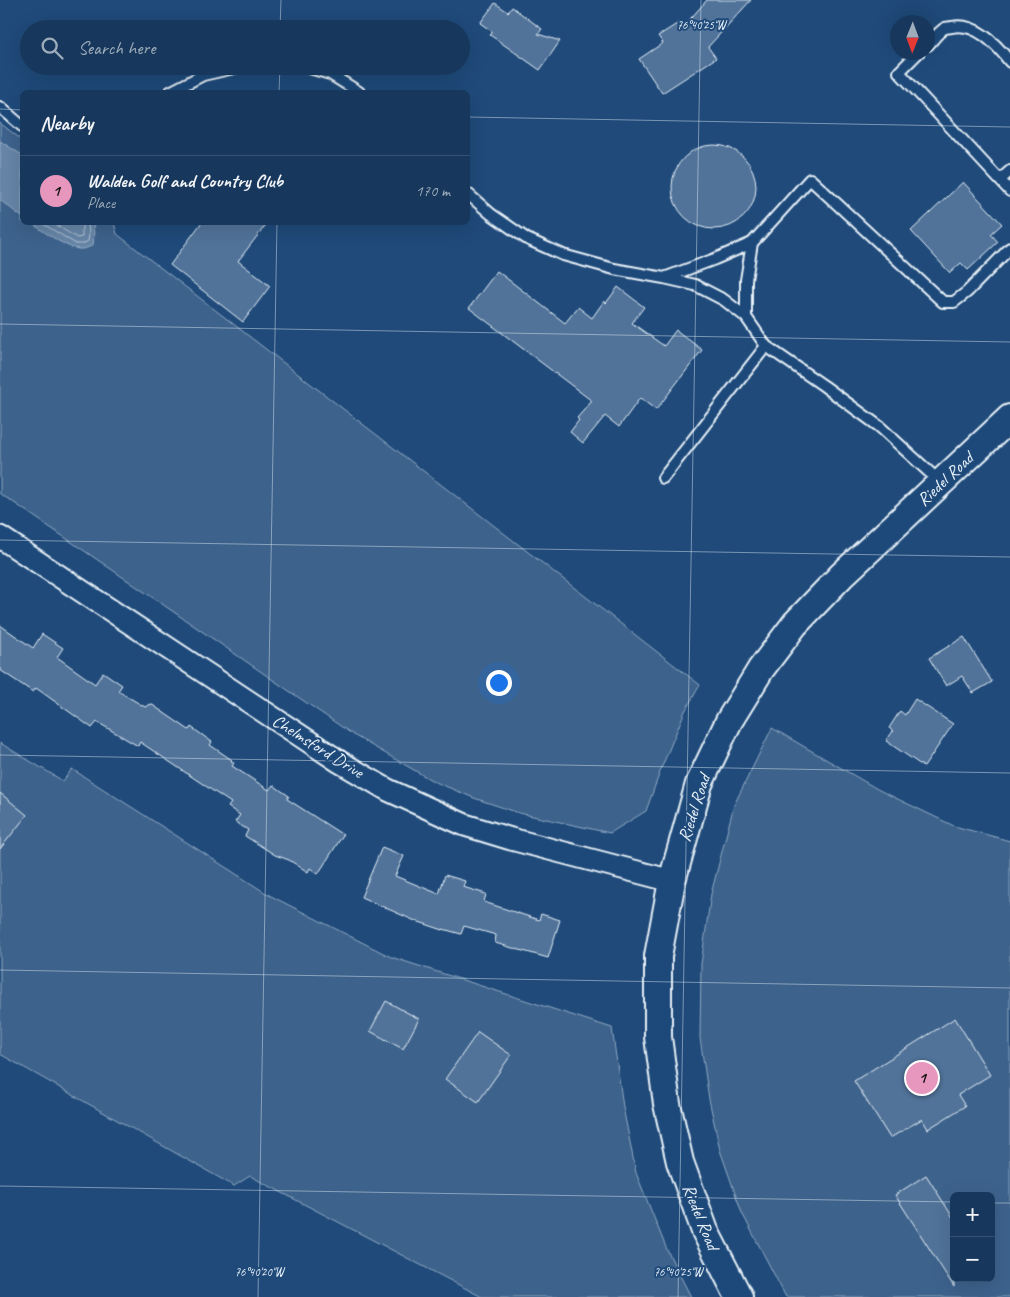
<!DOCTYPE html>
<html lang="en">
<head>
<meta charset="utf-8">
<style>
  :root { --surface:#17385c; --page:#244365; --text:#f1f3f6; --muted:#9eacbb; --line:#365272; --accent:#e797bd }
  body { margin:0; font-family:Caveat,sans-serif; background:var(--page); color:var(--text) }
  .controls { position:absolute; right:15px; bottom:15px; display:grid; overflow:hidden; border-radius:8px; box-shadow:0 5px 20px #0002 }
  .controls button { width:45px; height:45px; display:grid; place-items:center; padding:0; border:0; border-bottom:1px solid var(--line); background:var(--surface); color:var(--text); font:25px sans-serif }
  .compass { position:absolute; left:890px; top:15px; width:45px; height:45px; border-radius:50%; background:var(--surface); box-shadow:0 5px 20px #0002; rotate:181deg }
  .you { position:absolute; left:498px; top:682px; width:18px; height:18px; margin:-12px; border:4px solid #fff; border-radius:50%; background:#1a73e8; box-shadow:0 0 0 8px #1a73e833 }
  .badge { display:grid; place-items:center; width:32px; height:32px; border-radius:50%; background:var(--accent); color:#111; font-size:16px; font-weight:700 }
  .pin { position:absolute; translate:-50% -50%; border:2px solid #fff; box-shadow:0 1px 5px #0006 }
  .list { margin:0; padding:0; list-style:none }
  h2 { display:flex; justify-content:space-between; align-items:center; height:65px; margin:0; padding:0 20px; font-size:21px }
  h2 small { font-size:16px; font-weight:400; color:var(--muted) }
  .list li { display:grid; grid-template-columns:32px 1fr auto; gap:15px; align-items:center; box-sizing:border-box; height:70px; padding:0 20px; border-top:1px solid var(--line) }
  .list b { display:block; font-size:19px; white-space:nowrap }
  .list p { margin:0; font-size:16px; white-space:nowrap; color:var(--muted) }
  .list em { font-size:16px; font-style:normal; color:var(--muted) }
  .icon { flex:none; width:28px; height:28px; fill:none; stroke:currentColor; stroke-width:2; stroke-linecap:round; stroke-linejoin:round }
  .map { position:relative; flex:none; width:1010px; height:1297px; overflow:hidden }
  .search { position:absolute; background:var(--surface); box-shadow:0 5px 20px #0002; left:20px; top:20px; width:450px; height:55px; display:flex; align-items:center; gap:12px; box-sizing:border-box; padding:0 18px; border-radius:28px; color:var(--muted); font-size:19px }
  .panel { position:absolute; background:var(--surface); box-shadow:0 5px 20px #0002; left:20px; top:90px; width:450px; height:135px; border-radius:8px }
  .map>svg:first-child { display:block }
</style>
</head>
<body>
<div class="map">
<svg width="1010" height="1297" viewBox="0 0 1010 1297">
  <rect width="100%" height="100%" fill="#1f4a7a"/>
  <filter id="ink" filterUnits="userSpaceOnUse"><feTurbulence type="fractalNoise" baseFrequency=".02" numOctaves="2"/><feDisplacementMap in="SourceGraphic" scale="10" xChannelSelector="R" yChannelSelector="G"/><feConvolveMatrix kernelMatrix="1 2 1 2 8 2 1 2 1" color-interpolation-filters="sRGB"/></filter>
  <g filter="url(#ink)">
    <path fill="#3c628c" stroke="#92aac2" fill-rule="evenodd" d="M 0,123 L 22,140 L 22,222 L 114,223 L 117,234 L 700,685 L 685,711 L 661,769 L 646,811 L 610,833 L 519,813 L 474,798 L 433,781 L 355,736 L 10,500 L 0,494 Z
      M 772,728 L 879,790 L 954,826 L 1010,841 L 1010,1297 L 786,1297 L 742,1213 L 720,1150 L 709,1099 L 700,1038 L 701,964 L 711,894 L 734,805 ZM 954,1196 L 991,1196 L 991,1278 L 954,1278 Z
      M 0,743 L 63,781 L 72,769 L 269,895 L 391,957 L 612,1028 L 623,1107 L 636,1173 L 667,1250 L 691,1297 L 482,1297 L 250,1176 L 234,1186 L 0,1054 Z"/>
    <path fill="#6685a7" stroke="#9ab0c7" d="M 0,141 L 22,155 L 22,217 L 0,200 Z
      M 31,223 L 93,223 L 94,235 L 93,245 C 89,247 86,249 81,249 C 68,250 42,230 31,223 Z"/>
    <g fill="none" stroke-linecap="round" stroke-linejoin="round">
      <path stroke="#b4c6d8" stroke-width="1" d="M 40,222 L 76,244 L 83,244 L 88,241 L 89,235 L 88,222
        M 51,222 L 77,238 L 82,237 L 82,222"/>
    </g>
    <path fill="#517399" stroke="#e8f1f8" d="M 707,0 L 751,0 L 708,47 L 716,58 L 662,93 L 639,59 L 663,43 L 658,36 L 680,22 L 683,27 Z
      M 495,3 L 508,12 L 512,7 L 542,29 L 538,34 L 560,41 L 540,70 L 490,35 L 493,32 L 480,23 Z
      M672 187a42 42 0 1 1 84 0a42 42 0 1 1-84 0Z
      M 963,182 L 1002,224 L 991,234 L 998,242 L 968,270 L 961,263 L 950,273 L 911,231 Z
      M 202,222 L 268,222 L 238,261 L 270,286 L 243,322 L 170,265 Z
      M 497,271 L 565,323 L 578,307 L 592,318 L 604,301 L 606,303 L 618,287 L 644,307 L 632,323 L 664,346 L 676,330 L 702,350 L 656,410 L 640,398 L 619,427 L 605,416 L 583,443 L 570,432 L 579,420 L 577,418 L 592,401 L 469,308 Z
      M 0,625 L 33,648 L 42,634 L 63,648 L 57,657 L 95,684 L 103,672 L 122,685 L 118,691 L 145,707 L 151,704 L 189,730 L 191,727 L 212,742 L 210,745 L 232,760 L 231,761 L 234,763 L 232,766 L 269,790 L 273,785 L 289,796 L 287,799 L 343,835 L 318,874 L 310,868 L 308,872 L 289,860 L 275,855 L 245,836 L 248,830 L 235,822 L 240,815 L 228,807 L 231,803 L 140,742 L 138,746 L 97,722 L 92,728 L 36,688 L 33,692 L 0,670 Z
      M 964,637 L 992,682 L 973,693 L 962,676 L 946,686 L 929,658 Z
      M 915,699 L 953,724 L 924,767 L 886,741 L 893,731 L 889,728 L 900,711 L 905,715 Z
      M 0,793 L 27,815 L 0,849 Z
      M 382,847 L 404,856 L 395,876 L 439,894 L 445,875 L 465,881 L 463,887 L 486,894 L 484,902 L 539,920 L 541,914 L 560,920 L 548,958 L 495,943 L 496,935 L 464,926 L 461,934 L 443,929 L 443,930 L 413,920 L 361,897 Z
      M 386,1001 L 419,1019 L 403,1049 L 370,1031 Z
      M 955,1018 L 990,1075 L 958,1095 L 965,1106 L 928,1129 L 922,1119 L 890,1138 L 854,1081 Z
      M 478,1032 L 511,1055 L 478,1102 L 445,1079 Z
      M 926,1175 L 954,1219 L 954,1287 L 895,1195 Z"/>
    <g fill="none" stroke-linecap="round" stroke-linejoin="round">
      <g stroke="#e8f1f8" stroke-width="14">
        <path id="service" d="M 928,45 C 933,40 938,32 945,28 C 945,28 952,27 952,27 C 976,22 997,45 1010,62
          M 919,52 L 899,72 L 1010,191
          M 303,66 L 330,74 L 359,92
          M 170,92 L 203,75 L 243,66
          M 0,107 L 22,126
          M 1000,180 L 1010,171
          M 468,194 L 491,214 L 527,239 L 563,255 L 614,269 L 664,278 L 695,285 L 724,300 L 746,317 L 766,346 L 824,386 L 880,427 L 940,482
          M 664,278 L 715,259 L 752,243
          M 746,317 L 746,280 L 752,243 L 810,179 L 943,302 L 954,302 L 967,292 L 1010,248
          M 663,478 L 766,346"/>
      </g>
      <g stroke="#e8f1f8" stroke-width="25">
        <path id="minor" d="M 0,537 L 340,762 L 388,790 L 465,825 L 511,839 L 672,881"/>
      </g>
      <g stroke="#e8f1f8" stroke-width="30">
        <path id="tertiary" d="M 739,1297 L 705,1231 L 680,1162 L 667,1104 L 658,1037 L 658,956 L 672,881 L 699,784 L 729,721 L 761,669 L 795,624 L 842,575 L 1010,418"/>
      </g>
      <use href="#service" stroke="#1f4a7a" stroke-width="10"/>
      <use href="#minor" stroke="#1f4a7a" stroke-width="21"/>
      <use href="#tertiary" stroke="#1f4a7a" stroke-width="26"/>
    </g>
  </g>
  <path fill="none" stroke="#e8f1f8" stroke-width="1" stroke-opacity="0.45" d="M 280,29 L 281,0M 279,92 L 280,66M 0,109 L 22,110M 468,117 L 1010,127M 0,324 L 1010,342M 0,540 L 1010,557M 0,755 L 1010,773M 0,970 L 1010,988M 0,1186 L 954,1202M 991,1203 L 1010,1203M 258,1297 L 277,222M 678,1297 L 701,0"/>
  <g text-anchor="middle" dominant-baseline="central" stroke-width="4" stroke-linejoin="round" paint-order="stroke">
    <g font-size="18" fill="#e8f1f8" stroke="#1f4a7a">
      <text transform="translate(945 479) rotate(-43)">Riedel Road</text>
      <text transform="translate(318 746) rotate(32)">Chelmsford Drive</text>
      <text transform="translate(694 808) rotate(-72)">Riedel Road</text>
      <text transform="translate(701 1217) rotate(68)">Riedel Road</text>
    </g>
  </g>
  <g font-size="12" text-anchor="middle" fill="#e8f1f8" stroke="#1f4a7a" stroke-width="4" stroke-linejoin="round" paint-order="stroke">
    <text x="701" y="29">76°40'25"W</text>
    <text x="259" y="1276">76°40'20"W</text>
    <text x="678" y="1276">76°40'25"W</text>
  </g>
</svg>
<div class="controls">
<button>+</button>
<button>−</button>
</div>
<svg class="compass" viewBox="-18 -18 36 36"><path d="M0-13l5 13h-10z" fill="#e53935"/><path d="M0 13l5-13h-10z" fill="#9eacbb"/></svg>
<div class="you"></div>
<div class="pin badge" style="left:922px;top:1078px">1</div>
<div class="search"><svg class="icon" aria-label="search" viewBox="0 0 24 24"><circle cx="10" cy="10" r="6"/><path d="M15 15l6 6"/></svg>Search here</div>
<section class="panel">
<h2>Nearby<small></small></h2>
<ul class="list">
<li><span class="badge">1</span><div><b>Walden Golf and Country Club</b><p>Place</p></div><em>170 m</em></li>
</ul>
</section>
</div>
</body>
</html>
